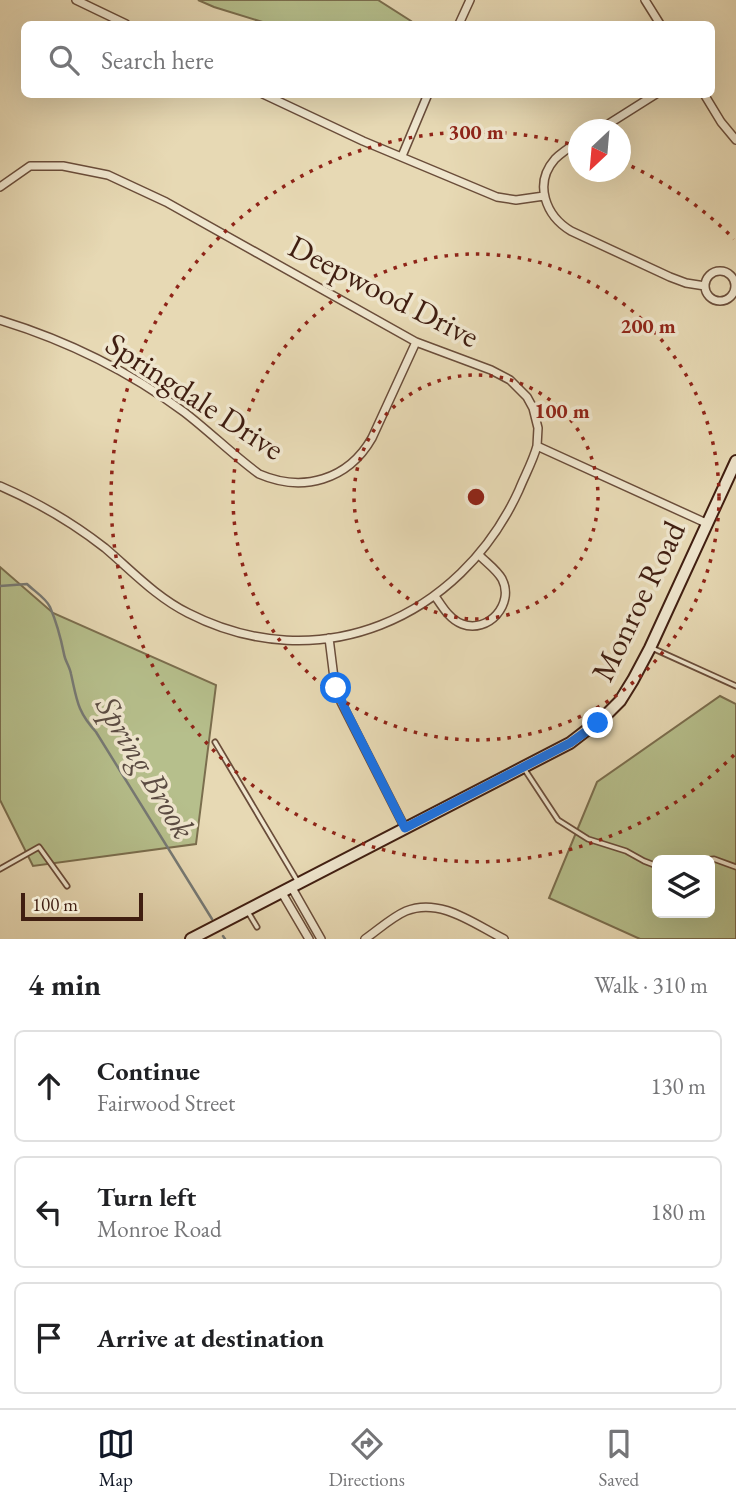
<!DOCTYPE html>
<html lang="en">
<head>
<meta charset="utf-8">
<style>
  :root { --surface:#fff; --page:#f2f2f2; --text:#202124; --muted:#757577; --line:#e0e0e0; --accent:#111827 }
  body { margin:0; font-family:"EB Garamond",serif; background:var(--page); color:var(--text) }
  .controls { position:absolute; right:21px; bottom:21px; display:grid; overflow:hidden; border-radius:10px; box-shadow:0 7px 28px #0002 }
  .controls button { width:63px; height:63px; display:grid; place-items:center; padding:0; border:0; border-bottom:2px solid var(--line); background:var(--surface); color:var(--text); font:35px sans-serif }
  .compass { position:absolute; left:568px; top:119px; width:63px; height:63px; border-radius:50%; background:var(--surface); box-shadow:0 7px 28px #0002; rotate:206deg }
  .scale { position:absolute; left:21px; bottom:18px; width:122px; box-sizing:border-box; padding-left:7px; border:4px solid #401e11; border-top:0; font-size:19px; line-height:24px; white-space:nowrap; color:#401e11; -webkit-text-stroke:5px #efe6ce; paint-order:stroke }
  .stop { position:absolute; width:21px; height:21px; margin:-16px; border:5px solid #1a73e8; border-radius:50%; background:#fff }
  .stop.end { background:#1a73e8; border-color:#fff; box-shadow:0 2px 7px #0008 }
  .list { margin:0; padding:0; list-style:none }
  h2 { display:flex; justify-content:space-between; align-items:center; height:91px; margin:0; padding:0 28px; font-size:30px }
  h2 small { font-size:23px; font-weight:400; color:var(--muted) }
  .list li { display:grid; grid-template-columns:46px 1fr auto; gap:21px; align-items:center; box-sizing:border-box; height:112px; margin:0 14px 14px; padding:0 14px; border:2px solid var(--line); border-radius:10px }
  .list b { display:block; font-size:26px; white-space:nowrap }
  .list p { margin:0; font-size:23px; white-space:nowrap; color:var(--muted) }
  .list em { font-size:23px; font-style:normal; color:var(--muted) }
  .icon { flex:none; width:38px; height:38px; fill:none; stroke:currentColor; stroke-width:2; stroke-linecap:round; stroke-linejoin:round }
  .map { position:relative; flex:none; width:736px; height:939px; overflow:hidden }
  .search { position:absolute; background:var(--surface); box-shadow:0 7px 28px #0002; left:21px; right:21px; top:21px; height:77px; display:flex; align-items:center; gap:18px; box-sizing:border-box; padding:0 24px; border-radius:10px; color:var(--muted); font-size:26px }
  .sheet { height:469px; background:var(--surface) }
  nav { display:flex; justify-content:space-around; align-items:center; box-sizing:border-box; height:98px; border-top:2px solid var(--line); background:var(--surface); font-size:19px; color:var(--muted) }
  nav a { display:grid; justify-items:center; gap:4px }
  nav .on { color:var(--accent) }
  .map>svg:first-child { display:block }
</style>
</head>
<body>
<div class="map">
<svg width="736" height="939" viewBox="0 0 736 939">
  <rect width="100%" height="100%" fill="#e7d9b4"/>
  <filter id="stains"><feTurbulence type="fractalNoise" baseFrequency=".00286" numOctaves="4"/><feColorMatrix values="0 0 0 0 .2 0 0 0 0 .09 0 0 0 0 .02 0 0 0 .5 -.17"/></filter>
  <radialGradient id="worn" r=".72"><stop offset=".6" stop-color="#630" stop-opacity="0"/><stop offset="1" stop-color="#630" stop-opacity=".3"/></radialGradient>
  <path fill="#b6bf8c" stroke="#7b6e4e" stroke-width="2" fill-rule="evenodd" d="M 198,0 L 378,0 L 411,21 L 409,24 L 269,24 L 214,7 Z
    M 0,567 L 53,613 L 216,685 L 196,844 L 33,866 L 0,800 Z
    M 720,696 L 736,704 L 736,939 L 640,939 L 549,898 L 597,782 ZM 657,860 L 710,860 L 710,913 L 657,913 Z"/>
  <g fill="none" stroke-linecap="round" stroke-linejoin="round">
    <path stroke="#777a75" stroke-width="2.5" d="M 0,586 L 27,584 C 34,591 46,598 50,607 C 56,621 61,639 64,654 C 65,661 70,667 71,674 C 77,700 77,711 96,732 L 212,919
      M 223,936 L 225,939"/>
    <g stroke="#6a4d3a" stroke-width="7">
      <path id="lane" d="M 652,648 L 736,686
        M 215,742 L 298,882
        M 525,770 L 558,820 L 588,839 L 626,851 L 644,861 L 657,866
        M 704,860 L 714,859 L 736,867
        M 0,869 L 39,847 L 67,886
        M 248,912 L 257,927"/>
    </g>
    <g stroke="#6a4d3a" stroke-width="10">
      <path id="street" d="M 76,0 L 126,24
        M 645,0 L 660,24
        M 459,24 L 470,0
        M 263,94 L 363,141 L 497,197 L 516,200 L 544,196
        M 704,94 L 721,122 L 736,140
        M 599,130 L 656,94
        M 578,142 C 570,147 562,152 555,159 C 533,184 546,216 571,231 L 670,277 L 686,283 L 705,286
        M 402,156 L 428,94
        M 0,187 L 30,166 L 63,166 L 108,175 L 166,202 L 416,342 L 491,370 L 510,380 L 527,397 L 533,408 L 538,428 L 537,446 L 706,523
        M705 286a15 15 0 1 1 30 0a15 15 0 1 1-30 0Z
        M 0,320 C 65,340 129,371 184,412 C 210,432 233,455 259,474 C 303,493 348,480 372,438 L 416,342
        M 0,486 C 37,502 73,523 105,548 C 132,571 156,597 188,613 C 319,680 460,619 519,490 C 525,475 533,461 537,446
        M 435,596 C 442,606 449,619 462,624 C 488,634 515,604 502,579 C 497,570 487,563 479,555
        M 329,638 L 334,678 L 341,702 L 405,828
        M 292,888 L 321,939
        M 282,893 L 309,939
        M 365,939 C 378,930 392,917 406,911 C 440,897 474,924 504,939"/>
    </g>
    <g stroke="#401e11" stroke-width="14">
      <path id="secondary" d="M 191,939 L 570,743 L 605,716 L 620,701 L 633,680 L 650,648 L 736,461"/>
    </g>
    <use href="#lane" stroke="#efe6ce" stroke-width="3.5"/>
    <use href="#street" stroke="#efe6ce" stroke-width="7"/>
    <use href="#secondary" stroke="#efe6ce" stroke-width="10"/>
  </g>
  <g fill="none" stroke-linecap="round" stroke-linejoin="round">
    <path stroke="#1a73e8" stroke-width="9" d="M 336,688 L 347,713 L 405,828 L 570,743 L 598,723"/>
  </g>
  <g fill="none" stroke="#8f2418" stroke-width="3.5" stroke-dasharray="3.5 7">
    <circle cx="476" cy="497" r="122"/>
    <circle cx="476" cy="497" r="243"/>
    <path d="M734 755A365 365 0 1 1 577 146M622 162A365 365 0 0 1 734 239"/>
  </g>
  <g text-anchor="middle" dominant-baseline="central" stroke-width="7" stroke-linejoin="round" paint-order="stroke">
    <g font-size="32" fill="#401e11" stroke="#efe6ce">
      <text transform="translate(384 291) rotate(27)">Deepwood Drive</text>
      <text transform="translate(195 396) rotate(33)">Springdale Drive</text>
      <text transform="translate(638 601) rotate(-64)">Monroe Road</text>
    </g>
    <g font-size="33" font-style="italic" fill="#5b4c43" stroke="#efe6ce">
      <text transform="translate(146 767) rotate(59)">Spring Brook</text>
    </g>
  </g>
  <circle cx="476" cy="497" r="10" fill="#8f2418" stroke="#efe6ce" stroke-width="3.5"/>
  <g font-size="21" text-anchor="middle" font-weight="bold" fill="#8f2418" stroke="#efe6ce" stroke-width="7" stroke-linejoin="round" paint-order="stroke">
    <text x="476" y="139">300 m</text>
    <text x="648" y="333">200 m</text>
    <text x="562" y="418">100 m</text>
  </g>
  <rect width="100%" height="100%" filter="url(#stains)"/>
  <rect width="100%" height="100%" fill="url(#worn)"/>
</svg>
<div class="controls">
<button><svg class="icon" aria-label="layers" viewBox="0 0 24 24"><path d="M12 4l9 5-9 5-9-5zM3 14l9 5 9-5"/></svg></button>
</div>
<svg class="compass" viewBox="-18 -18 36 36"><path d="M0-13l5 13h-10z" fill="#e53935"/><path d="M0 13l5-13h-10z" fill="#757577"/></svg>
<div class="scale">100 m</div>
<div class="stop" style="left:336px;top:688px"></div>
<div class="stop end" style="left:598px;top:723px"></div>
<div class="search"><svg class="icon" aria-label="search" viewBox="0 0 24 24"><circle cx="10" cy="10" r="6"/><path d="M15 15l6 6"/></svg>Search here</div>
</div>
<section class="sheet">
<h2>4 min<small>Walk · 310 m</small></h2>
<ul class="list">
<li><svg class="icon" aria-label="ahead" viewBox="0 0 24 24"><path d="M12 20V5M6 11l6-6 6 6"/></svg><div><b>Continue</b><p>Fairwood Street</p></div><em>130 m</em></li>
<li><svg class="icon" aria-label="left" viewBox="0 0 24 24"><path d="M17 20v-9H6M10 6l-5 5 5 5"/></svg><div><b>Turn left</b><p>Monroe Road</p></div><em>180 m</em></li>
<li><svg class="icon" aria-label="arrive" viewBox="0 0 24 24"><path d="M6 21V4h12l-3 4 3 4H6"/></svg><div><b>Arrive at destination</b></div></li>
</ul>
</section>
<nav>
<a class="on"><svg class="icon" aria-label="map" viewBox="0 0 24 24"><path d="M3 6l6-2 6 2 6-2v14l-6 2-6-2-6 2zM9 4v14M15 6v14"/></svg>Map</a>
<a><svg class="icon" aria-label="directions" viewBox="0 0 24 24"><path d="M12 3l9 9-9 9-9-9zM9 14v-3h6M13 9l2 2-2 2"/></svg>Directions</a>
<a><svg class="icon" aria-label="saved" viewBox="0 0 24 24"><path d="M7 4h10v16l-5-4-5 4z"/></svg>Saved</a>
</nav>
</body>
</html>
